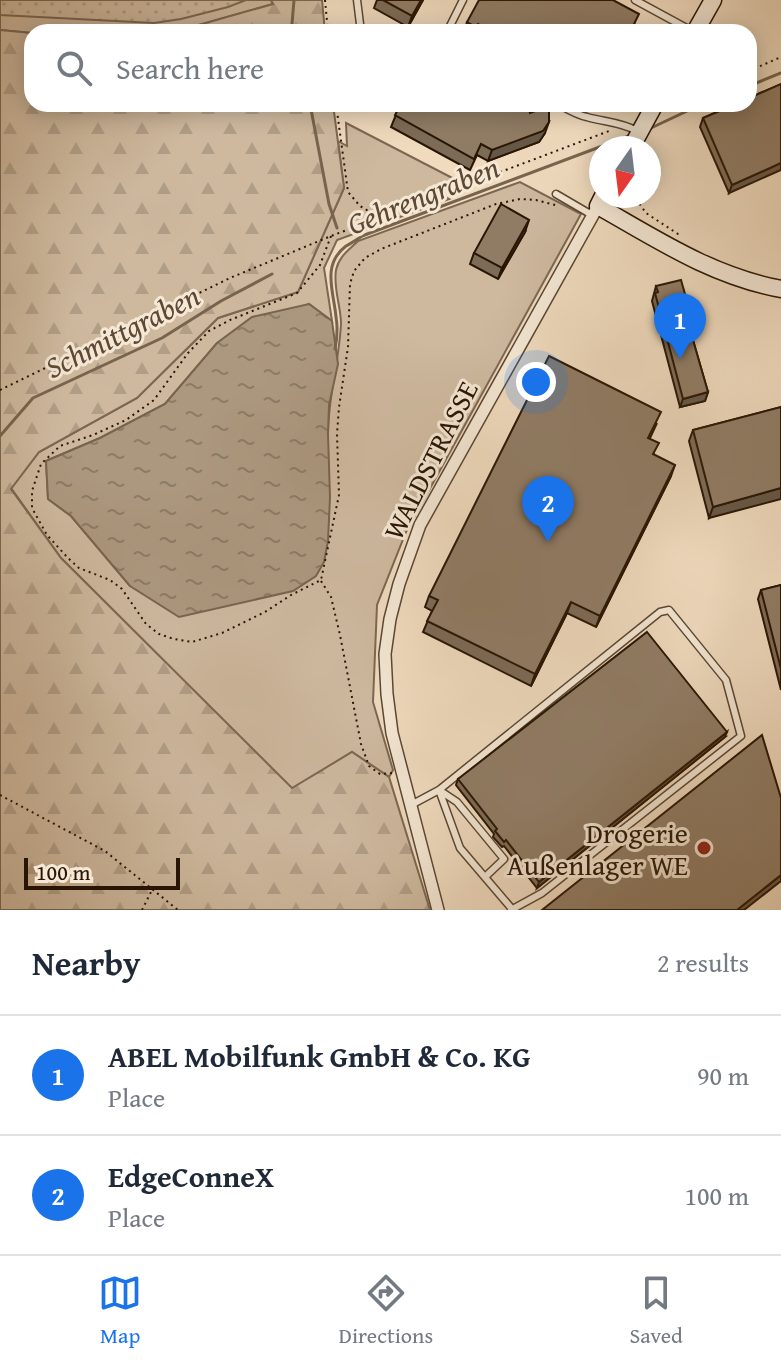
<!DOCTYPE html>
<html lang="en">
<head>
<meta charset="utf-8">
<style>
  :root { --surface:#fff; --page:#f6f6f7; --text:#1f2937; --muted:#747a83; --line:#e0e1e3; --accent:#1a73e8 }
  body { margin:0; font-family:"Gentium Book Plus",serif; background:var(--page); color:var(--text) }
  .compass { position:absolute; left:589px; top:136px; width:72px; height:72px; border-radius:50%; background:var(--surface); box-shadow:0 4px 20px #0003; rotate:194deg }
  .scale { position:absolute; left:24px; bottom:20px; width:156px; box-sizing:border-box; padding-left:8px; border:4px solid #291504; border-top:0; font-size:22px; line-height:28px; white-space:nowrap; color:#291504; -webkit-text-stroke:6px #f5e8d5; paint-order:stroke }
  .you { position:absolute; left:536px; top:382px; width:28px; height:28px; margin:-20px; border:6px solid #fff; border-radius:50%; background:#1a73e8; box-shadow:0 0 0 12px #1a73e833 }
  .badge { display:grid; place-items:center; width:52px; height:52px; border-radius:50%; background:var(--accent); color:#fff; font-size:26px; font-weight:700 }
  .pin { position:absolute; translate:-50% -66px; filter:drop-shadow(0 2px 4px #0008) }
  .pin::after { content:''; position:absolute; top:42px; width:28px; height:24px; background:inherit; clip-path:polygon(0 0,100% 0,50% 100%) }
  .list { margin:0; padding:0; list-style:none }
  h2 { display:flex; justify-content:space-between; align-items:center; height:104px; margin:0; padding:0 32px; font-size:34px }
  h2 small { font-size:26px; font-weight:400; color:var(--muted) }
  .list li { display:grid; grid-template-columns:52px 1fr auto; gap:24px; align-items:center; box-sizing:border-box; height:120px; padding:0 32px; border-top:2px solid var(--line) }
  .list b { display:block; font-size:30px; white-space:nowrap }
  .list p { margin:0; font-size:26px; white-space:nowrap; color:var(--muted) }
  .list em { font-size:26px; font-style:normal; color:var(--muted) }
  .icon { flex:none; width:44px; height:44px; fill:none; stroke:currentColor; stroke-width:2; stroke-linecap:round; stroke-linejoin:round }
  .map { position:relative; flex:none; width:781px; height:910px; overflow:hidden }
  .search { position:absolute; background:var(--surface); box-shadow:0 4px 20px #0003; left:24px; right:24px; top:24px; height:88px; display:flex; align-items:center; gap:20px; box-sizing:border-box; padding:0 28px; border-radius:24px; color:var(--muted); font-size:30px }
  .sheet { height:344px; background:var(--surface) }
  nav { display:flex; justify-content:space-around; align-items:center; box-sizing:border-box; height:112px; border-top:2px solid var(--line); background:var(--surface); font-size:22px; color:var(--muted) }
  nav a { display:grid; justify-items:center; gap:4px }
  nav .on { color:var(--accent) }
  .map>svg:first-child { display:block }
</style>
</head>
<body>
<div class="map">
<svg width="781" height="910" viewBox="0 0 781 910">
  <defs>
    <pattern id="forest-firs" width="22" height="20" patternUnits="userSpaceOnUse" patternTransform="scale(2)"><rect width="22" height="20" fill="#ceb99f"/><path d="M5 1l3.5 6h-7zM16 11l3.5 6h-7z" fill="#b19e87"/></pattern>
    <pattern id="park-dots" width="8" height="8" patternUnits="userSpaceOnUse" patternTransform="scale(2)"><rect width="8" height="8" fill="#ceb99f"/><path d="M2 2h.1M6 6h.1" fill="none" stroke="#b19e87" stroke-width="1.8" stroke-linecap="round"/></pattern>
    <pattern id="water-ripples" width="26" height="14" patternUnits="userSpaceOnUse" patternTransform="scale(2)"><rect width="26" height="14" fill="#ac987f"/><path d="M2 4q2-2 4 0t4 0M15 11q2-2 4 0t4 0" fill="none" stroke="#8c7b66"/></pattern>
  </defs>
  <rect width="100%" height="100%" fill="#f0dbbf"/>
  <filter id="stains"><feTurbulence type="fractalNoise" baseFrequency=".0025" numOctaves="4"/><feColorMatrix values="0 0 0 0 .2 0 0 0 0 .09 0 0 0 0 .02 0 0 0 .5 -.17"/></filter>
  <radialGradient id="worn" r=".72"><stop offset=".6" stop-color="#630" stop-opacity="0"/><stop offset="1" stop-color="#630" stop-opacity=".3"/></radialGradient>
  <path fill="#ceb99f" stroke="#7c6752" stroke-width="2" d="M 0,0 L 271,0 L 273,4 L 174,32 L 32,33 L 0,30 Z
    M 346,123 L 462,183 L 438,193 L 449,199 L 337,240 L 324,268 L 332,321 L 309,304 L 217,343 L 165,404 L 100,438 L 46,461 L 48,499 L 71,516 L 130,586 L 324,562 C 332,518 327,478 328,434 C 328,397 339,362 341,324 C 341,306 333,288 336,270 C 339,256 349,250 358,241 L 520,182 L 581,214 L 406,532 L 377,605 L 373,702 L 393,770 L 389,777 L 352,752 L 292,789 L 61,558 L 11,488 L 39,452 L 137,398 L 218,318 L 298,292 L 344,188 L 338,141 L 347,146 Z"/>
  <path fill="url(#forest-firs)" stroke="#7c6752" stroke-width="2" d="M 271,0 L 322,0 L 325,32 L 174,32 L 273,4 Z
    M 0,30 L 32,33 L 32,104 L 333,104 L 344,188 L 298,292 L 218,318 L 137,398 L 39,452 L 11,489 L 61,558 L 292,788 L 352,752 L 389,777 L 430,910 L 0,910 Z"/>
  <path fill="url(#park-dots)" stroke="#7c6752" stroke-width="2" d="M 0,0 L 246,0 L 228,7 L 181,19 L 154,23 L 0,15 Z"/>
  <path fill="url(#water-ripples)" stroke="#78644e" stroke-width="2" d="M 309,304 L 332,321 L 338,364 L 329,405 L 328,434 L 330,497 L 328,541 L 324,562 L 316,576 L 293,591 L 179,617 L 130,586 L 71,516 L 48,499 L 46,461 L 100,438 L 165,404 L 217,343 L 252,317 Z"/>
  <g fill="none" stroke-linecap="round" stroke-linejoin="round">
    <path stroke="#78644e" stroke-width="3" d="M 294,0 L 292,24 L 294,32
      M 749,86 L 781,73
      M 310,104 L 329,204 L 337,228
      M 651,128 L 702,104
      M 335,349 C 337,339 338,328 336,317 C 334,292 321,265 346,246 C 351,243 357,240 362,236 L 629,136
      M 0,436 L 33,398 L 162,338 L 221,301 L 272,274"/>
    <g stroke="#5b4633" stroke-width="9">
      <path id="lane" d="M 357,0 L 361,32
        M 635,0 L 692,31
        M 447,32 L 463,0
        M 558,104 C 567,109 577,115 587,117 C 604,122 621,122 637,131
        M 556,194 L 592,215
        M 439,790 L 460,848 L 512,909
        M 439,790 L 457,802 L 504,859 L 485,877
        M 411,805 L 439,790 L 660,612 L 669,610 L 726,680 L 741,736 L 542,893 L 511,910"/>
    </g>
    <g stroke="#5b4633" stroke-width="14">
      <path id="street" d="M 438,910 L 392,733 L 387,694 L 385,654 L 390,619 L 399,584 L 420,525 L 598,206"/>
    </g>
    <g stroke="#291504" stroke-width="19">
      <path id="secondary" d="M 695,32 L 713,0
        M 631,148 L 655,104
        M 603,196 L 598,206 C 658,240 712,276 781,289"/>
    </g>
    <path stroke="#291504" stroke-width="2" stroke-dasharray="2 4" stroke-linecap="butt" d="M 325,0 L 328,32
      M 749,71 L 781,57
      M 336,104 L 348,192 L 360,206 L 380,218
      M 618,198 L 636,199 L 646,213 L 681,236
      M 331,236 L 320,265 L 297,293 L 230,320 L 209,331 L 188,353 L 154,400 L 126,420 L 93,435 L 60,446 L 41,464 L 32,491 L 32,508 L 47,535 L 68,558 L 79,568 L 110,580 L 122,589 L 146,624 L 159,634 L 174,639 L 192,642 L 222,633 L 265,612 L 291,595 L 321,580 L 339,495 L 337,434 L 339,407 L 348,347 L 350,284 L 354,271 L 365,258 L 381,249 L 496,204 L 520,199 L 536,200 L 559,206
      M 0,390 L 230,278 L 331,236 L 609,131
      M 321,581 L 331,597 L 340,635 L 361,744 L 369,766 L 380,774 L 392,773
      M 0,795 L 105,851 L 178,910
      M 142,910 L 152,890"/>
    <use href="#lane" stroke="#f5e8d5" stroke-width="6"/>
    <use href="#street" stroke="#f5e8d5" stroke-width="11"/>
    <use href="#secondary" stroke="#f5e8d5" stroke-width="16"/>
  </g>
  <path fill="#7c6b57" stroke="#291504" stroke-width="2" d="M 377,0 L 423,0 L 408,27 L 374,8 Z
    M 467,22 L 635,25 L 634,32 L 464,32 Z
    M 781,84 L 729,193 L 700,127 L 703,118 Z
    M 398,104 L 527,104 L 530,113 L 545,133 L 539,142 L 488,161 L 477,155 L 470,170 L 391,127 L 400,105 Z
    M 525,232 L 498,279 L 470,264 L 474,253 Z
    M 656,286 L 689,308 L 686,316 L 708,392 L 705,401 L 680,407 L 652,301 Z
    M 781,407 L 709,518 L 689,441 L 693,430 Z
    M 657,423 L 650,438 L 654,455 L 671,476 L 596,627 L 567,613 L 531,686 L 423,632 L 432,611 L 425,607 L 429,596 Z
    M 781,585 L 781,690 L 758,599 L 761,590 Z
    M 725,737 L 537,888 L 504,846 L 502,847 L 493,837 L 494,834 L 456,785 L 458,779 Z"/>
  <path fill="#655747" stroke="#291504" stroke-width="2" d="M 421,0 L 423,0 L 408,27 L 412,16 Z
    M 549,122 L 545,133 L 539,142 L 488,161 L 492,150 Z
    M 781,163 L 781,170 L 729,193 L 732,185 Z
    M 529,220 L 525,232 L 498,279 L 502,268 Z
    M 708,392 L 705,401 L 680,407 L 683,399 Z
    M 675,465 L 671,476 L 596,627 L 600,616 Z
    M 781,488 L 781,499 L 709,518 L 713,507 Z
    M 571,602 L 567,613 L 531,686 L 535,674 Z
    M 727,732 L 725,737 L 537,888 L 539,882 Z
    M 781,875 L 781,881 L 744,910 L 737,910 Z"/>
  <path fill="#907c65" stroke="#291504" stroke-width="2" d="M 383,0 L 421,0 L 412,16 Z
    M 479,0 L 613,0 L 639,14 L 634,24 L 636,25 L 633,32 L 492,32 L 478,24 L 476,27 L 467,22 Z
    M 781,84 L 781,163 L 732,185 L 703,118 L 736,104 L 749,104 L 749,98 Z
    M 401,104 L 527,104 L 530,113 L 549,106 L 549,122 L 543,131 L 492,150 L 481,144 L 474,159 L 395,115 Z
    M 501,204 L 529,220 L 502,268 L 474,253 Z
    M 681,280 L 689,308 L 684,309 L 708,392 L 683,399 L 655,293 L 658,292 L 656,286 Z
    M 549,356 L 661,412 L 648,438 L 659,443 L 653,454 L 675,465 L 600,616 L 571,602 L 535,674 L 427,621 L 438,600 L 429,596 Z
    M 781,407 L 781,488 L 713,507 L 693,430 Z
    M 781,585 L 781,669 L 761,590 Z
    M 647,632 L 727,732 L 539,882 L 506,840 L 504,842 L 495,831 L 497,829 L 458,779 Z
    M 762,735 L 781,798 L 781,875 L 737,910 L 542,910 Z"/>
  <circle fill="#8f2418" stroke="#f5e8d5" stroke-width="3" cx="704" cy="848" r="8"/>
  <g text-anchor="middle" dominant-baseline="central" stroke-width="6" stroke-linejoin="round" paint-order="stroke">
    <g font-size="28" fill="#291504" stroke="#f5e8d5">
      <text transform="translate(430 460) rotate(-63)">WALDSTRASSE</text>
    </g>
    <g font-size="28" fill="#291504" stroke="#f5e8d5" text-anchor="end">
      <text x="688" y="832">Drogerie<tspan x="688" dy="32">Außenlager WE</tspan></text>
    </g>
    <g font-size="30" font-style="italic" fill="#5d4935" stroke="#f5e8d5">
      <text transform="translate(423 195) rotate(-22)">Gehrengraben</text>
      <text transform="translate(122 331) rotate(-27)">Schmittgraben</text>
    </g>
  </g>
  <rect width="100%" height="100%" filter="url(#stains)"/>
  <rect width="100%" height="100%" fill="url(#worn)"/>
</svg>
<svg class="compass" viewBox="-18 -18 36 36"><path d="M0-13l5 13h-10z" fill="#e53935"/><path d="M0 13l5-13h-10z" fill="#747a83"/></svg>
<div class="scale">100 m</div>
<div class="you"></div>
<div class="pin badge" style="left:680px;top:359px">1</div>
<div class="pin badge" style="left:548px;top:542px">2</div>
<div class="search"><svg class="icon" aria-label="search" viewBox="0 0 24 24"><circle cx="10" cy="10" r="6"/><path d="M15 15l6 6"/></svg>Search here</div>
</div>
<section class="sheet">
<h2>Nearby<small>2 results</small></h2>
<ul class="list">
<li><span class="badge">1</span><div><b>ABEL Mobilfunk GmbH &amp; Co. KG</b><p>Place</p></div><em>90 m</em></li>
<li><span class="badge">2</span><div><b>EdgeConneX</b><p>Place</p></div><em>100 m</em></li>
</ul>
</section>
<nav>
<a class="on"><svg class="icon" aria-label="map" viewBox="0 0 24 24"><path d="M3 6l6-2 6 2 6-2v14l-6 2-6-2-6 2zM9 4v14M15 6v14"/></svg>Map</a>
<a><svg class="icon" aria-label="directions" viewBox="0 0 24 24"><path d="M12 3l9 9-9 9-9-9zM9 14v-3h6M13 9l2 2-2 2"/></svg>Directions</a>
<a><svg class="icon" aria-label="saved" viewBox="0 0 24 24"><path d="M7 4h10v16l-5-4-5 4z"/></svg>Saved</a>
</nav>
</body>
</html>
